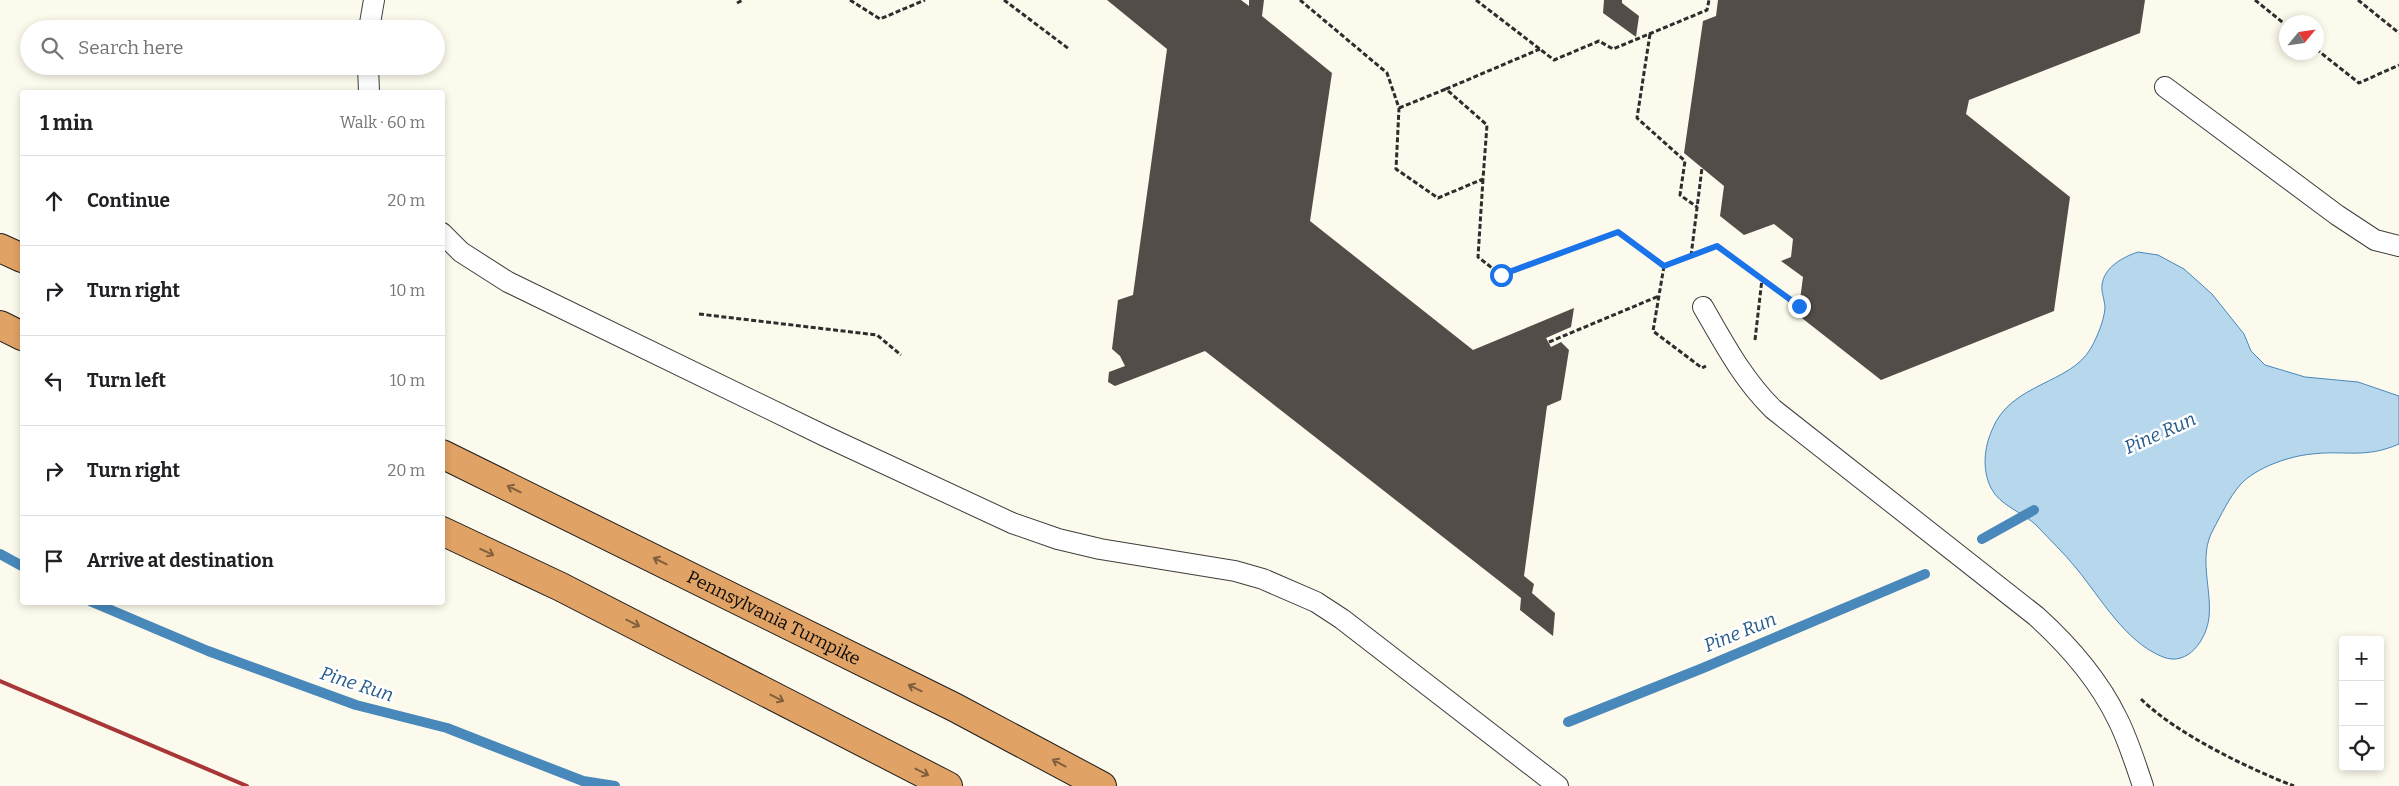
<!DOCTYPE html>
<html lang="en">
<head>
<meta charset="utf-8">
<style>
  :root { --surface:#fff; --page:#f6f6f6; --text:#202124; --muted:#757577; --line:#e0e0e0 }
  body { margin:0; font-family:Bitter,serif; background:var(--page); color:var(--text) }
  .controls { position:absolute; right:15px; bottom:15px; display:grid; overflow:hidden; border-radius:5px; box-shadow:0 2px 8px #0003 }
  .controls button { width:45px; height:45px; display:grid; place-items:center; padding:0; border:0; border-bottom:1px solid var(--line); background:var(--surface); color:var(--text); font:25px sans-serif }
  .compass { position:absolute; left:2279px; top:15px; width:45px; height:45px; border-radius:50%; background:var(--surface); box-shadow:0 2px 8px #0003; rotate:61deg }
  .stop { position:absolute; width:15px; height:15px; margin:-11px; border:4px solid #1a73e8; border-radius:50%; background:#fff }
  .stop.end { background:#1a73e8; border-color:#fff; box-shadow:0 1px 5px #0008 }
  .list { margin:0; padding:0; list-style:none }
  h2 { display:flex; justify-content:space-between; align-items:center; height:65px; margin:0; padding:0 20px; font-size:21px }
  h2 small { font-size:16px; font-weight:400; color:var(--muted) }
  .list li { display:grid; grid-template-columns:32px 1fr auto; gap:15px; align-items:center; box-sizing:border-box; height:90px; padding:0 20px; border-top:1px solid var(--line) }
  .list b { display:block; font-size:19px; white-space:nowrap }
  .list em { font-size:16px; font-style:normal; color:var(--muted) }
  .icon { flex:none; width:28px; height:28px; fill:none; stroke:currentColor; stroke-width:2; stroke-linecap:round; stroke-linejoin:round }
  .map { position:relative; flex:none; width:2399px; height:786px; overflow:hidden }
  .search { position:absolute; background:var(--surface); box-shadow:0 2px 8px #0003; left:20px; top:20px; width:425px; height:55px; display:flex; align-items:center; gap:12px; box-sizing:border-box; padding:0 18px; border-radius:28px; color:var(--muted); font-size:19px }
  .panel { position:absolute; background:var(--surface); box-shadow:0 2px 8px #0003; left:20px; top:90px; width:425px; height:515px; border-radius:5px }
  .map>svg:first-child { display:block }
</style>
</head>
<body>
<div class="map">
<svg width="2399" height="786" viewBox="0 0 2399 786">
  <rect width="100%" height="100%" fill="#fcfaec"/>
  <path fill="#b7d7ed" stroke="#4888ba" d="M 2138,252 L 2158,255 L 2184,269 L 2212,294 L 2244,334 L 2251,351 L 2265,365 L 2305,377 L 2358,382 L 2399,396 L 2399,444 C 2365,459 2345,450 2312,454 C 2289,456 2255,468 2240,485 C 2229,498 2221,515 2213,530 C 2198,557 2212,589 2209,617 C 2207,639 2188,667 2163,657 C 2125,642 2101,598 2076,568 C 2064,553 2050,540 2037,526 C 2023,512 2000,506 1991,488 C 1982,470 1984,448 1992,430 C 2010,383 2071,384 2091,348 C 2097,337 2104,321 2105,308 C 2105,301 2101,292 2102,285 C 2104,267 2123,257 2138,252 Z"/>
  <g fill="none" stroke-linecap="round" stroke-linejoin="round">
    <path stroke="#4888ba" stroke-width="10" d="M 1982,539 L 2034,510
      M 0,554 L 22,566
      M 92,602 L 208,651 L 356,705 L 447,728 L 583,781 L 615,786
      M 1568,722 L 1703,668 L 1925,574"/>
  </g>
  <path fill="#524d49" d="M 1107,0 L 1241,0 L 1249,6 L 1249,0 L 1264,0 L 1262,16 L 1332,73 L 1310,221 L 1473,350 L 1574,308 L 1571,327 L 1546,338 L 1551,347 L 1561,342 L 1569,350 L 1561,400 L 1547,406 L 1524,576 L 1534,584 L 1532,593 L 1555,613 L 1553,636 L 1520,610 L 1521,598 L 1205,351 L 1115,386 L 1108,382 L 1109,372 L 1125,366 L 1120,356 L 1112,349 L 1118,300 L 1133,295 L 1167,49 Z
    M 1604,0 L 1622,0 L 1622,3 L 1639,16 L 1636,37 L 1603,13 Z
    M 1718,0 L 2145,0 L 2140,33 L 1969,100 L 1966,114 L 2070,197 L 2054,311 L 1881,380 L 1798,315 L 1803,277 L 1781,261 L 1791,257 L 1793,239 L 1774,224 L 1744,235 L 1720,216 L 1724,186 L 1684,153 L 1703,21 L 1716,16 Z"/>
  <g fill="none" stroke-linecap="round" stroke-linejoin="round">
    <g stroke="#3e3e3e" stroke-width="22">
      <path id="lane" d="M 369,29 L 374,0
        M 368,66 L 369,92
        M 2165,87 L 2337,215 L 2375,240 L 2399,246
        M 442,233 L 461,252 L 508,282 L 825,436 L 1012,523 L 1058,539 L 1100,549 L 1235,571 L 1263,579 L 1316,602 L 1342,619 L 1558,786
        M 1703,307 C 1725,345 1742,378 1773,409 L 2036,616 C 2068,645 2098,679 2117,718 C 2128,739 2135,763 2143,786"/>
    </g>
    <g stroke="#1c1c1c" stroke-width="30">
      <g id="highway">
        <path d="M 0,248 L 22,258"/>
        <path d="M 0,325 L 22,336"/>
        <path id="s1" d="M 442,454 L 954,707 L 1102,786"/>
        <path d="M 442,531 L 561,587 L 948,786"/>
      </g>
    </g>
    <path stroke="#2d2d2d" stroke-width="3" stroke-dasharray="5 2.5" stroke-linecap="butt" d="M 850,0 L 880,19 L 925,0
      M 1004,0 L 1069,49
      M 1300,0 L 1387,73 L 1399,108 L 1396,169 L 1438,198 L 1483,179 L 1487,125 L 1446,89 L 1540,49
      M 1476,0 L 1554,60 L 1599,41 L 1613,49 L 1707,10 L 1709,0
      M 2255,0 L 2286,25
      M 2358,0 L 2399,33
      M 737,3 L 743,0
      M 1650,34 L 1637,118 L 1685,161 L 1680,195 L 1697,207
      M 2316,49 L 2359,83 L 2399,65
      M 1399,108 L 1446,89
      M 1483,179 L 1478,257 L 1501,275 L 1618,232 L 1664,266 L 1717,246 L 1799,306
      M 1691,256 L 1702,168
      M 1664,266 L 1653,331 L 1702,368 L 1706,366
      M 699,314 L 877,335 L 901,355
      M 1755,340 L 1762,279
      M 1549,342 L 1659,296
      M 2141,699 C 2175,733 2249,769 2294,786"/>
    <use href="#lane" stroke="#fff" stroke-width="20"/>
    <use href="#highway" stroke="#e1a365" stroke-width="28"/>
    <path stroke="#a83637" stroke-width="4" d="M 0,681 L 247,786"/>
  </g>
  <defs><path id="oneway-shaft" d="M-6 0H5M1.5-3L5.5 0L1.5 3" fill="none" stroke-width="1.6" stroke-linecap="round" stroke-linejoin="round" transform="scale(1.25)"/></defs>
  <g stroke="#815f3c">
    <use href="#oneway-shaft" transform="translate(514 489) rotate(-154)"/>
    <use href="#oneway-shaft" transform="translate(487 552) rotate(25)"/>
    <use href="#oneway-shaft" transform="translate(660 561) rotate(-154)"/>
    <use href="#oneway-shaft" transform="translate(633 623) rotate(27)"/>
    <use href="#oneway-shaft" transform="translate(915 688) rotate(-154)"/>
    <use href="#oneway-shaft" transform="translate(777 698) rotate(27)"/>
    <use href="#oneway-shaft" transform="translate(1059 763) rotate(-152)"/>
    <use href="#oneway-shaft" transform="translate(922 772) rotate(27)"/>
  </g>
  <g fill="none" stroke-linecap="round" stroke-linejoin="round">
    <path stroke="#1a73e8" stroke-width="6" d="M 1501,275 L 1618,232 L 1664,266 L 1717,246 L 1799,306"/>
  </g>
  <g text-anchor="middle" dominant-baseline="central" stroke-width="5" stroke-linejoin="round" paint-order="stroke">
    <g font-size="18" fill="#0b0b0b" stroke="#fff">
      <text stroke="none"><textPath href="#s1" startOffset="370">Pennsylvania Turnpike</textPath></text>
    </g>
    <g font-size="19" font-style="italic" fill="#265b8b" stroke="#fff">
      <text transform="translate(2160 433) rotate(-24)">Pine Run</text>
      <text transform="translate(1740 632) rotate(-22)">Pine Run</text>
      <text transform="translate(357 684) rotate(18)">Pine Run</text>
    </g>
  </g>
</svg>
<div class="controls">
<button>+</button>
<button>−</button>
<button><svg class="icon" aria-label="locate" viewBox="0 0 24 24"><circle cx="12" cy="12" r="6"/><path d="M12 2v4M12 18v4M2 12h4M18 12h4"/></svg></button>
</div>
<svg class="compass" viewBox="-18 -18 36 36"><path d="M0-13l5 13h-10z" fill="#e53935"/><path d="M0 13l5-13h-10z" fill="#757577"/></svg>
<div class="stop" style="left:1501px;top:275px"></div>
<div class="stop end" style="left:1799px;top:306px"></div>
<div class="search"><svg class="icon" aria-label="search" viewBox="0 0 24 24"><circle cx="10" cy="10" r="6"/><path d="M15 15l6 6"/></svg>Search here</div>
<section class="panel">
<h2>1 min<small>Walk · 60 m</small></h2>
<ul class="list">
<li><svg class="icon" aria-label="ahead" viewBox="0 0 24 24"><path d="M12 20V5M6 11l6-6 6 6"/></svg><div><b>Continue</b></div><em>20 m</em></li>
<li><svg class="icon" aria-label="right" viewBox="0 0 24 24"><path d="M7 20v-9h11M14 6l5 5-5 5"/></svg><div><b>Turn right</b></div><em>10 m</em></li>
<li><svg class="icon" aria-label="left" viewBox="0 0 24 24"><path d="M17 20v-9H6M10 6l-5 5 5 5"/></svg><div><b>Turn left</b></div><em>10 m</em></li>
<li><svg class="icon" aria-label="right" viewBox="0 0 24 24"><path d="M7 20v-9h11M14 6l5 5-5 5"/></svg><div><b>Turn right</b></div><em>20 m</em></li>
<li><svg class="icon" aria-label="arrive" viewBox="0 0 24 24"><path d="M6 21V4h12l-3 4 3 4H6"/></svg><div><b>Arrive at destination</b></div></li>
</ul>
</section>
</div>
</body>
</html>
